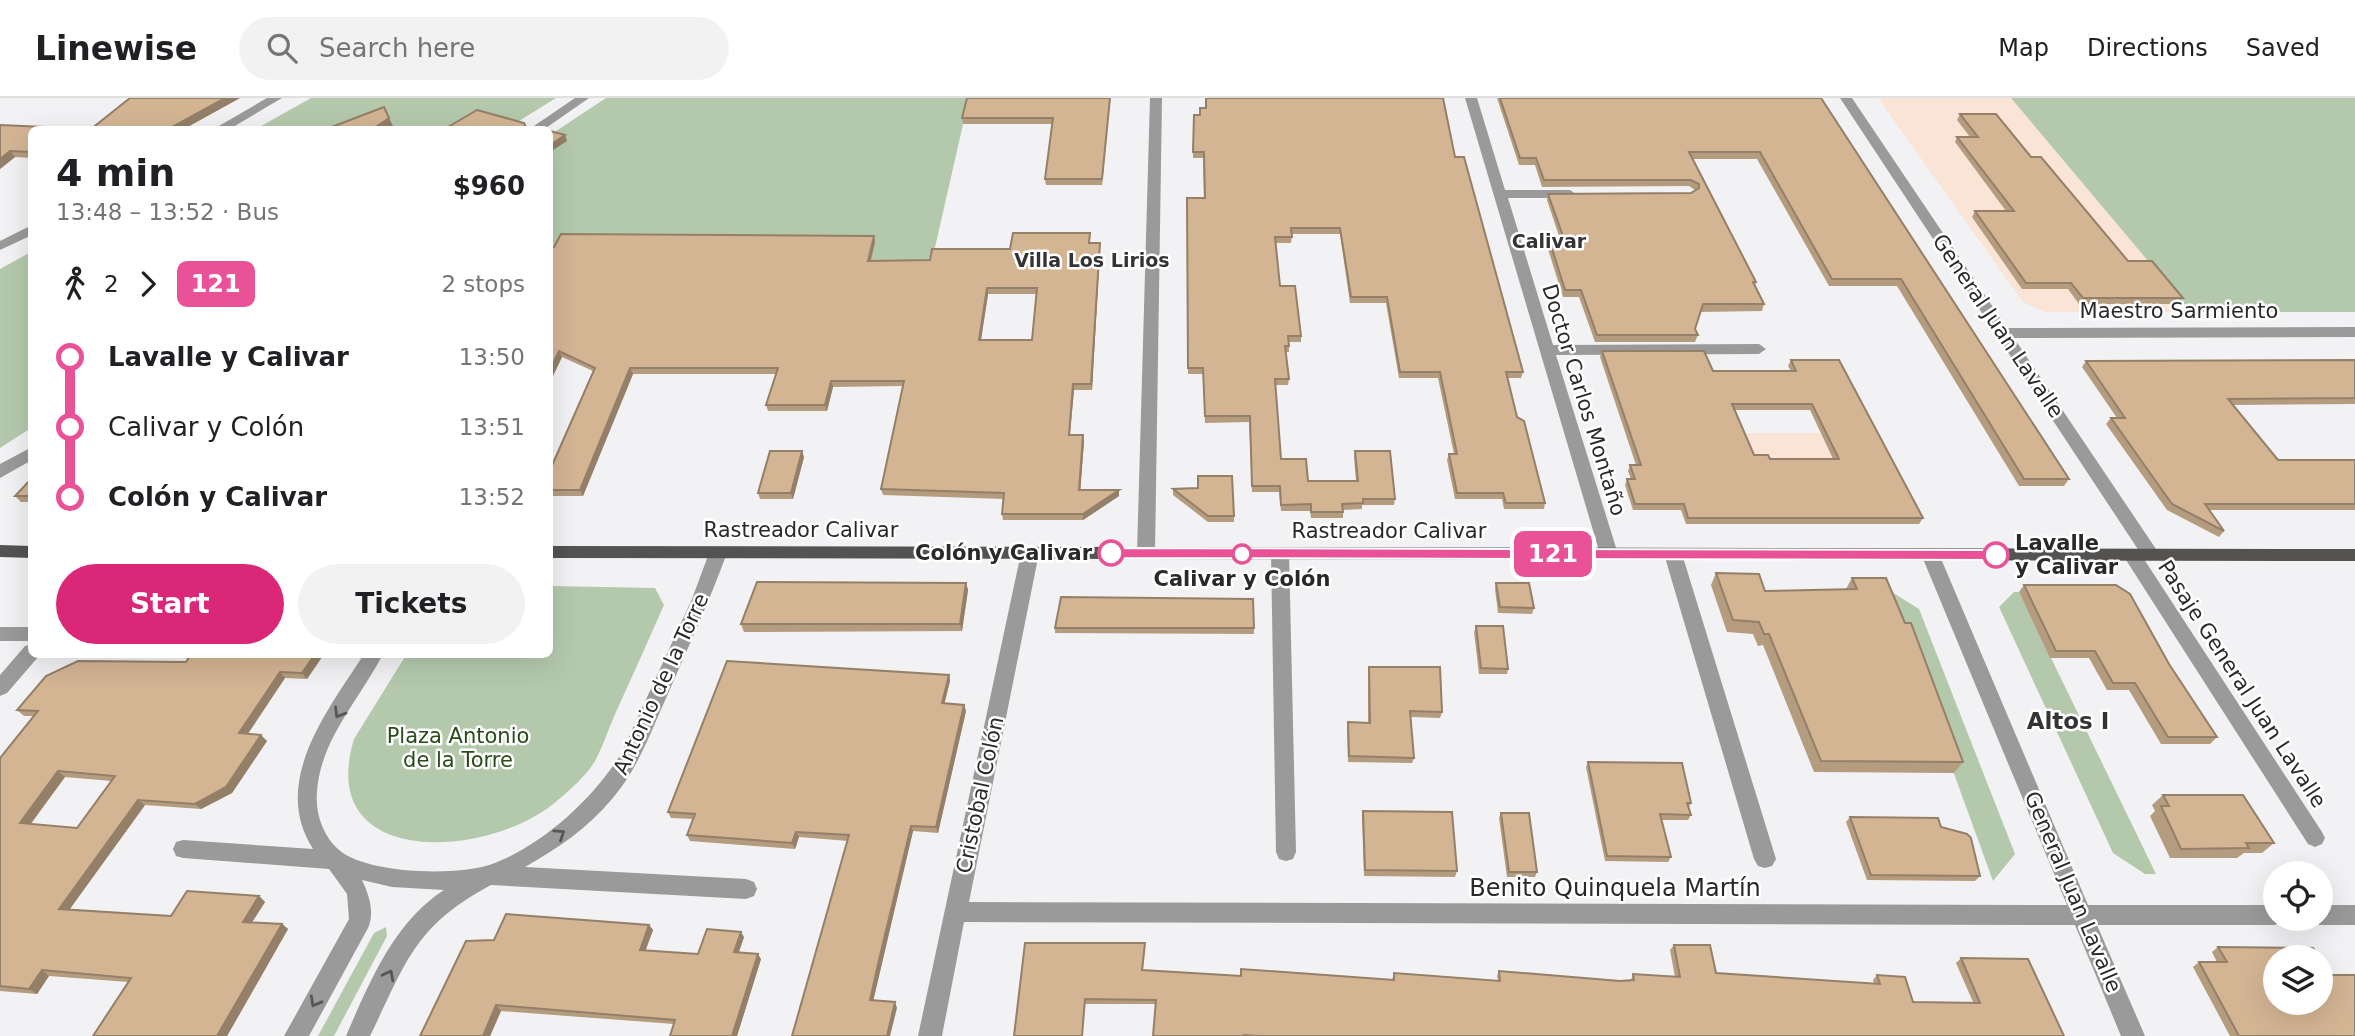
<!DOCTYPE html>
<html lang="en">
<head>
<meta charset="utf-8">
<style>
	body { margin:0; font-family:"DejaVu Sans",sans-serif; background:#f2f2f2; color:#202124; height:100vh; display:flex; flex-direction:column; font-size:26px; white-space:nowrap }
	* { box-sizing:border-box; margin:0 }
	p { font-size:23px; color:#757577 }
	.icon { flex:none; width:38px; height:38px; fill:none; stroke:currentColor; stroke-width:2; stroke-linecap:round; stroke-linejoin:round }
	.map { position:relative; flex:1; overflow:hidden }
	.sheet { position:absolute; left:28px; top:28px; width:525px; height:532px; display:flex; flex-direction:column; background:#fff; border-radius:10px; box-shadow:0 7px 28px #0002 }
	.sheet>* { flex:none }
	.badge { padding:0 14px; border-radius:10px; font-size:24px; line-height:46px }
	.buttons { position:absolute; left:2263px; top:763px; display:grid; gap:14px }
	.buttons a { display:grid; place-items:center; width:70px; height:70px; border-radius:50%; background:#fff; box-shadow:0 7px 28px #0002; font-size:35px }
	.map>.badge { position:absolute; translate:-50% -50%; box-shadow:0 0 0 4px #fff }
	.legs { display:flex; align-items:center; gap:10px; height:77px; padding:0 28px; font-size:23px }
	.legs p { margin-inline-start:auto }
	.headline { display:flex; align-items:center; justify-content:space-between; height:119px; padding:0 28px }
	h1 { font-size:38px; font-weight:700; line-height:52px }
	.action { display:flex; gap:14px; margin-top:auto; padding:14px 28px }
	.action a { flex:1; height:80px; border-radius:42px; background:#db2777; color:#fff; font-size:28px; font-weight:700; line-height:80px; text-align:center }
	.action a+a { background:#f2f2f2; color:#202124 }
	ul { padding:0 28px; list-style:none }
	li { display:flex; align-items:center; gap:24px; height:70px; font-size:26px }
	li i { display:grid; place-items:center; width:10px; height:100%; margin:0 9px; background:currentColor }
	li i::after { content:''; width:18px; height:18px; margin:-9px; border:5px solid; border-radius:50%; background:#fff }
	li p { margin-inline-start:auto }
	li:first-child i { background:linear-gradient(#0000 50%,currentColor 0) }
	li:last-child i { background:linear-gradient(currentColor 50%,#0000 0) }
	header { display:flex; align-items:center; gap:42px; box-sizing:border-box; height:98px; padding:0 35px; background:#fff; border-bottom:2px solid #e0e0e0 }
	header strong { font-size:33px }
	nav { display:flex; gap:38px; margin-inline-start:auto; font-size:24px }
	.search { width:490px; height:63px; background:#f2f2f2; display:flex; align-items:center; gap:18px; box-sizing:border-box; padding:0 24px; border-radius:38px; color:#757577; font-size:26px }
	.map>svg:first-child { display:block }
</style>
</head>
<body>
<header>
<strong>Linewise</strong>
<div class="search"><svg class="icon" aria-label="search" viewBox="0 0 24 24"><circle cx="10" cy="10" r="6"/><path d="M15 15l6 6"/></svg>Search here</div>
<nav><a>Map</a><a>Directions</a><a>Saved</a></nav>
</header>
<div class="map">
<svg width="2355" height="938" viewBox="0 0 2355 938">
	<rect width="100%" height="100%" fill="#f2f2f4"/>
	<!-- education -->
	<g fill="#f9e4d5">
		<path d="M1878,0h133l180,214h-146l-22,-10z"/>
		<path d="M1739,335h81l45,91h-87z"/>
	</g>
	<!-- green -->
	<g fill="#b4c9ac">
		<path d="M311,0h245l-50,31 -252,1z"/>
		<path d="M606,0h363l-38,167h-381v-130z"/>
		<path d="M2011,0h344v214h-164z"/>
		<path d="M31,154v176l-31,20v-179z"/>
		<path d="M550,488l105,2 9,17c-16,36 -32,72 -48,107 -7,16 -13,34 -21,49 -9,15 -24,28 -37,39 -66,59 -244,71 -204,-61l52,-84 144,-1z"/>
		<path d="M1887,491l32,20 96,245 -22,27z"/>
		<path d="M2014,494h5l137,282h-11l-32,-21 -114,-246z"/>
		<path d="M386,829l1,9 -53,100h-16l56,-103z"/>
	</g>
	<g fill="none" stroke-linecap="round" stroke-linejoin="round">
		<!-- minor -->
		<g fill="#9b9a9a" fill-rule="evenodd">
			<path d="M267,0h15l-54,32h-16z"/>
			<path d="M575,0h14l-46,32h-15z"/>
			<path d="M1150,0h12l-7,455 -3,5h-12l-3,-5z"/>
			<path d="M1465,0h12l28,92h65l6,4 -6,4h-62l45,147 206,-1 7,5 -7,5 -203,1 62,199 -3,5h-12l-3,-5z"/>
			<path d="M1840,0h12l155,230 348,-1v10l-341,1 146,217 -3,5h-12z"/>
			<path d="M32,127v10l-32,15v-9z"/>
			<path d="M32,349v13l-32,18v-14z"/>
			<path d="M718,449l6,1 3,5c-18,49 -39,95 -60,143 -16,35 -29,73 -55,103 -24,29 -55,50 -87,68l221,12 8,3 3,7 -3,7 -8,3 -255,-14c-77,41 -85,78 -121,151h-24c23,-53 48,-114 98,-146l-52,-3 -30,-7c7,15 13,32 6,48l-59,108h-25l65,-117 -2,-25 -18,-25 -146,-11 -7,-2 -3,-7 3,-7 7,-2 130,9c-43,-67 15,-139 51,-195h19c-23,45 -63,86 -66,138 -2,21 6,44 22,58 28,24 116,26 150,15 52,-18 103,-65 132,-111l71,-155 17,-46 3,-5z"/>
			<path d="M1030,449l6,1 3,5 -70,349 1098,3 -146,-351 3,-5h12l3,5 149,351h187v14h9l-9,6h-178l48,111h-24l-46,-111 -1111,-3 -22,114h-24l103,-483 3,-5z"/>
			<path d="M1280,449l6,1 3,5 7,299 -3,7 -7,2 -7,-2 -3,-7 -5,-299 3,-5z"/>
			<path d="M1673,450l6,1 3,5 94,305 -4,7 -7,2 -7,-2 -4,-7 -90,-305 3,-5z"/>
			<path d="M2132,451l6,1 184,282 3,6 -3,6 -7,3 -7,-3 -182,-284 -3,-5 3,-5z"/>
			<rect x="0" y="529" width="32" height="14"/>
			<path d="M32,546v10l7,2 -32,37 -7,3v-21l25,-29z"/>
			<path d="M2320,807h35v20h-35l-8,-3 -1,-3h9z"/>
		</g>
		<!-- major -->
		<g fill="#555352" fill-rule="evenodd">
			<path d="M0,447l32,1v12l-32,-1z"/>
			<path d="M550,448l1805,3v12l-1805,-3z"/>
		</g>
	</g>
	<!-- wall -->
	<g fill="#b59c7f" fill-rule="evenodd">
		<path d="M130,0h110l-58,32h-150v28l-17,-1 -15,12v-44l91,4z"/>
		<path d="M1110,0l-8,87h-56l-1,-6 7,-55h-89l-1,-6z"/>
		<path d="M1497,0h324l248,381 -5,7h-45l-122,-200h-68l-72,-127h-64l63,123 -1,3 9,19 -2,7 -62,1 -5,17 3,6 -3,7h-100l-16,-45h-16l-16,-51 2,-7h11l-13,-39 1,-6 143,-1 4,-3 -6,-4 -147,1 -7,-22h-16z"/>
		<path d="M1960,16l71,43 97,104 55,37 -4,6h-100l-11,-15h-46l-50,-72 3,-6h31l-51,-69 2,-5h13l-13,-17z"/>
		<path d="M1194,17l261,42 68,215 -2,6h-14l10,39 28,86 -1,6h-40l-2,-10h-47l-8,-39 2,-6h5l-16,-76h-39l-13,-75h-36l-10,-69h-48l-1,9h-15l4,43 21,50v6h-12v10h-3l3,27 -1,6h-13l6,74 27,22h48l-2,-24 1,-6 40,48 -1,6h-32v4l-19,1v8h-32l-1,-7h-29l-2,-19h-27l-3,-70 -44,1 -2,-49h-15l-1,-176h17l-1,-40h-10z"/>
		<path d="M875,144l-4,19 59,-1 80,-11 80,-6 10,6 -8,141h-18l-4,45 14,6 -4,49 39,6 -36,24h-80l-1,-6 2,-15 -121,-4 -2,-6 22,-103 -70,1 -6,24h-59l-2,-6 10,-31h-143l-50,122h-33v-26l43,-99 -31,-14 -12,25v-135zM988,196h49l-5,46h-51z"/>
		<path d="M1602,253l111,20h78l-3,-5 3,-6 132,158 -4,6h-233l-5,-14h-48l-8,-25 2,-6h4l-3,-8 2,-6h6l-36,-108zM1735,312h75l23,49h-63l-16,-4z"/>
		<path d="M2355,262v44l-122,1 45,55h77v50h-146l15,21 -5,6 -52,-27 -61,-86 5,-6h6l-35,-51 4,-6z"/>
		<path d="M804,359l-11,42h-33l-2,-6z"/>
		<path d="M32,380v24h-11l-6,-6z"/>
		<path d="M1198,390l36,28v6h-26l-35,-27v-6z"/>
		<path d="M1716,475l49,18 81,-2 6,-11 111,184 -9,11 -140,-1 -51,-127 -5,1 -5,-12 -26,-2 -16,-47z"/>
		<path d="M966,485l2,7 -6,41 -218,1 -3,-8z"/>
		<path d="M1496,485l38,25 -2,6 -34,-1 -3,-24z"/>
		<path d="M2024,487l145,79 48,73 -7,7h-49l-32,-54h-22l-18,-32h-39l-31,-66z"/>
		<path d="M1476,528l32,43 -1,5h-28l-5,-42z"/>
		<path d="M1055,530h199v6l-199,-1z"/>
		<path d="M191,556h133l-17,25 -22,-1 -37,56 19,7 -35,52 -31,16 -56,-4 -75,104 101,7 88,-20 6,6 -13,20 30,2 6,5 -61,107h-134l35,-54 -79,-6 -12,18 -37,-3v-233l33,-42h-9l-7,-6 169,-48zM65,679l46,4 -34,47 -46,-4z"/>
		<path d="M1369,569l73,45 -2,6 -29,-1 3,41 -2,5 -64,-1 -1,-34 1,-6 20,1v-51z"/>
		<path d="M949,577l1,6 -6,23 20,1 2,6 -28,122 -25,-2 -40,170 24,7 -105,28 56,-195 -49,-4 -4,12 -105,-8 -3,-6 6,-16 -22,-1 -3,-6z"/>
		<path d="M1588,664l103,41 -2,4 2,8 -3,5h-27l10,37 -3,5 -63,-1 -19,-94z"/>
		<path d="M2163,697l111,48 -12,10h-18l-7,5h-67l-20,-42 5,-5 -3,-6z"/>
		<path d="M1363,713l94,60 -2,6 -91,-1 -2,-59z"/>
		<path d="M1501,715l36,59 -2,5h-28l-8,-59z"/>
		<path d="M1850,719l91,10 39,49 -5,5 -108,-1 -21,-58z"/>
		<path d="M649,827l4,5 -8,20 53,4 46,-17 -5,15 22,7 -24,77h-67l4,-12 -173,-13 -11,25 4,-96z"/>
		<path d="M1674,847l42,28 158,11 -1,-4 4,-5 36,27h60l-17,-39 5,-5 103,78h-911l3,-32h-71l-71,32 131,-88 -2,22 98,6 151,4 2,-7 104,8 -1,-5 2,-5 121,10 11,-1 2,-6 42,3 -5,-27z"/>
		<path d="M2218,849l112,28 25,61h-125l-37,-69 6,-5h18l-5,-10z"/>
	</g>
	<!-- shaded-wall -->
	<g fill="#947f68">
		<path d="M225,0h15l-58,32h-15z"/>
		<path d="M1110,0l-8,87v-6z"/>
		<path d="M389,20l6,12h-24z"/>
		<path d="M565,37l2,6 -17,11v-7z"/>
		<path d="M10,53l5,6 -15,12v-10z"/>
		<path d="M874,138l1,6 -6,24 -1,-5z"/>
		<path d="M1100,145v6l-8,141 -1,-6z"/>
		<path d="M987,190l1,6 -8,52 -1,-6z"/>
		<path d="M559,253l3,6 -12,25v-12z"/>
		<path d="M630,270l3,6 -50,122 -3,-6z"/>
		<path d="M831,283l2,6 -6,24 -2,-6z"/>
		<path d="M1073,286l1,6 -5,51v-6z"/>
		<path d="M1083,337l1,6 -4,55 -1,-6z"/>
		<path d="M802,353l2,6 -11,42 -2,-6z"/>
		<path d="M1119,392v6l-36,24v-6z"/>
		<path d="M966,485l2,7 -6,41 -2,-7z"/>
		<path d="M315,556h9l-17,25 -5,-6z"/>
		<path d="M280,574l5,6 -41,61 -5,-6z"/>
		<path d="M949,577l1,6 -7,28 -1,-6z"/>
		<path d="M964,607l2,6 -28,122 -2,-6z"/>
		<path d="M261,637l6,6 -35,52 -31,16 -6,-5z"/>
		<path d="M58,673l7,6 -38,51 -7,-5z"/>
		<path d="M138,702l7,5 -79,109 -7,-5z"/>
		<path d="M911,728l2,5 -41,175 -2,-6z"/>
		<path d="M796,734l3,5 -4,12 -3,-6z"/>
		<path d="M259,798l6,6 -16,25 -6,-5z"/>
		<path d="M282,826l6,5 -61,107h-10z"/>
		<path d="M649,827l4,5 -9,25 -4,-5z"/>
		<path d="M741,834l3,5 -7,20 -3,-5z"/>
		<path d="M758,856l3,5 -24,77h-5z"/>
		<path d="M42,872l7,6 -12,18 -8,-5z"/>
		<path d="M895,904l2,6 -7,28h-3z"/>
		<path d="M496,907l5,6 -11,25h-7z"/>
	</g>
	<!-- building -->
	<g fill="#d3b594" stroke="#947f68" stroke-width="2" fill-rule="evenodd">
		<path d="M130,0h95l-58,32h-135v22l-22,-1 -10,8v-34l91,4z"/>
		<path d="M967,0h143l-8,81h-57l8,-61h-91z"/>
		<path d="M1206,0h237l12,59h9l59,215h-17l11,45 7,4 21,82h-39l-3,-10h-46l-8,-39h8l-17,-82h-40l-13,-75h-36l-11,-69h-49l1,9h-17l5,49h15l6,50h-13l1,10h-4l4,33h-14l6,80h25l2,22h50l-3,-30h35l5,48h-32v4l-21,1 1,8h-32v-8l-30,1 -1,-19h-28l-2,-70h-45l-2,-48h-15l-1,-170h18l-1,-46h-11l1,-37h6v-7h6z"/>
		<path d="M1500,0h321l248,381h-45l-123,-200h-69l-72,-127h-71l67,130h-3l11,22h-61l-8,25 3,6h-101l-16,-45h-16l-16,-51h15l-16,-45 143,-1 8,-5v-4l-8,-4h-147l-8,-22h-16z"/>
		<path d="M384,9l5,11 -18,12h-47z"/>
		<path d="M477,12l47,13 2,4h11l9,3h-91l-7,-3z"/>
		<path d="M1960,16h36l35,43h10l87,104h24l31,37h-100l-12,-15h-45l-51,-72h39l-57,-74h21z"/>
		<path d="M550,33l15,4 -15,10z"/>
		<path d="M1013,135h77l-1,10h11l-9,141h-18l-4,51h14l-4,55h40l-36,24h-81l2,-21 -123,-4 23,-108h-73l-6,24h-59l12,-37h-148l-50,122h-30v-20l45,-102 -36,-17 -9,19v-123h4l7,-13 313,2 -6,25 62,-1 2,-11h78zM987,190h50l-5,52h-53z"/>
		<path d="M1602,253h102l9,20h83l-5,-11h48l84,158h-235l-4,-14h-49l-8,-25h8l-5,-14h11zM1732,306h80l27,55h-69l-2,-4h-14z"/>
		<path d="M2355,262v38l-127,1 50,61h77v44h-150l19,27 -52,-27 -61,-86h14l-39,-57z"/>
		<path d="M770,353h32l-11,42h-33z"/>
		<path d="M1198,378h34l2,40h-26l-35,-27 25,-1z"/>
		<path d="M32,380v18h-17z"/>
		<path d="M1716,475l43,1 6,17 92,-2 -5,-11h34l19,45h6l52,139 -142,-1 -52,-127h-5l-5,-12 -26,-2z"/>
		<path d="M757,484l209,1 -6,41h-219z"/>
		<path d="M1496,485h33l5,25 -34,-1z"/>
		<path d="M2024,487h92l14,9 39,70 48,73h-49l-33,-54h-22l-18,-32h-39z"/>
		<path d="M1061,499l192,2 1,29h-199z"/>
		<path d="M1476,528h27l5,43 -27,-1z"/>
		<path d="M191,556h124l-13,19 -22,-1 -41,61 22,2 -35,52 -31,17 -57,-4 -79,109 112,7 16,-25 72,5 -16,26 39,2 -65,112h-124l38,-58 -89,-8 -13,19 -29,-3v-228l38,-47 -21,-1 29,-34 32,-15 108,1zM58,673l57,5 -38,52 -57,-5z"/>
		<path d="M727,563l222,14 -7,28 22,2 -28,122 -25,-1 -32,134 -9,40 25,2 -8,34h-95l57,-201 -53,-3 -4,11 -105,-8 8,-21 -27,-2z"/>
		<path d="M1369,569h71l2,45 -32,-1 4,47 -65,-2 -1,-34 22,1z"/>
		<path d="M1588,664l94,1 9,40h-4l4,12 -31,-1 11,43 -64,-1z"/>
		<path d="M2163,697h80l31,48h-28l3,5 -68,1 -20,-43h8z"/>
		<path d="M1363,713l89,1 5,59 -92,-1z"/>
		<path d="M1501,715h28l8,59h-28z"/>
		<path d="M1850,719l88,1 3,9 26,7 4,4 9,38 -109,-1z"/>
		<path d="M506,816l143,11 -9,25 58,4 9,-25 34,3 -7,20 24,2 -26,82h-62l5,-16 -179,-15 -13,31h-63l46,-95 28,-1z"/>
		<path d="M1025,845h120l-3,27 99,6v-7l153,11v-7l106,8 -1,-10 121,10 14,-1 -1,-6 47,3 -6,-32h36l6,28 164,11 -3,-9 28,2 8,25 67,1 -19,-45 67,1 36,77h-806l-14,-1v1h-91l3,-36 -71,-1 -3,37h-68z"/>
		<path d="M2218,849l95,1 5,9h-43v46h45v-42l10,14h25v61h-116l-40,-74h28z"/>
	</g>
	<!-- one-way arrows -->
	<defs><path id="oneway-chevron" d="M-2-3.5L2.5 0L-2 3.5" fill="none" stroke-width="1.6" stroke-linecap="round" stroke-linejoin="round" transform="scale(1.75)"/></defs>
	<g stroke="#575657">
		<use href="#oneway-chevron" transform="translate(339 615) rotate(121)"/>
		<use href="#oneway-chevron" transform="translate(560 736) rotate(-34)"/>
		<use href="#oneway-chevron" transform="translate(389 877) rotate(-63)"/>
		<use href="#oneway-chevron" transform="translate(315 904) rotate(119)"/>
	</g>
	<!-- line-1 -->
	<path fill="#e95297" stroke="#fff" stroke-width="2" d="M1111,450l885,2 7,5 -7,5 -885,-2 -7,-5z"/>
	<!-- markers -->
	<g fill="#fff" stroke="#e95297" stroke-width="3.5">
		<circle cx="1111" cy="455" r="12"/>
		<circle cx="1242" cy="456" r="9"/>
		<circle cx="1996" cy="457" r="12"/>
	</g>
	<g text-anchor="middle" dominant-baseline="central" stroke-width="5" stroke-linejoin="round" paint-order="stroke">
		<!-- far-neighbourhood labels -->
		<g font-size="19" font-weight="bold" fill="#343436" stroke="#fff">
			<text x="1549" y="143">Calivar</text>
			<text x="1092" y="162">Villa Los Lirios</text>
		</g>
		<!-- street labels -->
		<g font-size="21" fill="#29292a" stroke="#fff">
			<text x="2179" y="213">Maestro Sarmiento</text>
			<text transform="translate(1998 228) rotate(56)">General Juan Lavalle</text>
			<text transform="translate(1584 302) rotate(73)">Doctor Carlos Montaño</text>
			<text x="801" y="432">Rastreador Calivar</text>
			<text x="1389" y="433">Rastreador Calivar</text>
			<text transform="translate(661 586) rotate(-65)">Antonio de la Torre</text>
			<text transform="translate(2242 586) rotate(57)">Pasaje General Juan Lavalle</text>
			<text transform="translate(980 697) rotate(-78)">Cristobal Colón</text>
			<text transform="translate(2073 794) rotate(67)">General Juan Lavalle</text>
		</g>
		<!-- stop labels -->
		<g font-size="21" font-weight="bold" fill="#29292a" stroke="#fff" text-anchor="start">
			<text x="2015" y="445">Lavalle<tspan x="2015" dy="24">y Calivar</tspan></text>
			<text x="1092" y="455" text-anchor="end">Colón y Calivar</text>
			<text x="1242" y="481" text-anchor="middle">Calivar y Colón</text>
		</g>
		<!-- park labels -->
		<g font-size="21" fill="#294b1a" stroke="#fff">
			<text x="458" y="638">Plaza Antonio<tspan x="458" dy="24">de la Torre</tspan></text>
		</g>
		<!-- neighbourhood labels -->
		<g font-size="23" font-weight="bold" fill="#343436" stroke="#fff">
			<text x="2068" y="623">Altos I</text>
		</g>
		<!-- near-street labels -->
		<g font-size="24" fill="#29292a" stroke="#fff">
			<text x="1615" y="790">Benito Quinquela Martín</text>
		</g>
	</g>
</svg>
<div class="buttons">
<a><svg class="icon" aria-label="locate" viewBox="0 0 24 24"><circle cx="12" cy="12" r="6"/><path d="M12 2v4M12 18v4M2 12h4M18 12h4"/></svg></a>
<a><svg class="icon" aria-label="layers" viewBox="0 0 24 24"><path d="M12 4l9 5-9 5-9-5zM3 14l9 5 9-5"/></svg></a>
</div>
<b class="badge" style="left:1553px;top:456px;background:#e95297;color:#fff">121</b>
<section class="sheet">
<div class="headline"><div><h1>4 min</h1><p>13:48 – 13:52 · Bus</p></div><b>$960</b></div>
<div class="legs"><svg class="icon" aria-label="walk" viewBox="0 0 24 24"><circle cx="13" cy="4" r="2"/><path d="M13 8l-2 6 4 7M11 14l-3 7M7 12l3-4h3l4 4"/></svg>2<svg class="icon" aria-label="forward" viewBox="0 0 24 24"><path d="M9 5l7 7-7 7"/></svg><b class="badge" style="background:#e95297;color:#fff">121</b><p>2 stops</p></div>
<ul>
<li><i style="color:#e95297"></i><b>Lavalle y Calivar</b><p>13:50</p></li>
<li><i style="color:#e95297"></i><span>Calivar y Colón</span><p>13:51</p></li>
<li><i style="color:#e95297"></i><b>Colón y Calivar</b><p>13:52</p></li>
</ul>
<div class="action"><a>Start</a><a>Tickets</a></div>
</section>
</div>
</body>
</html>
